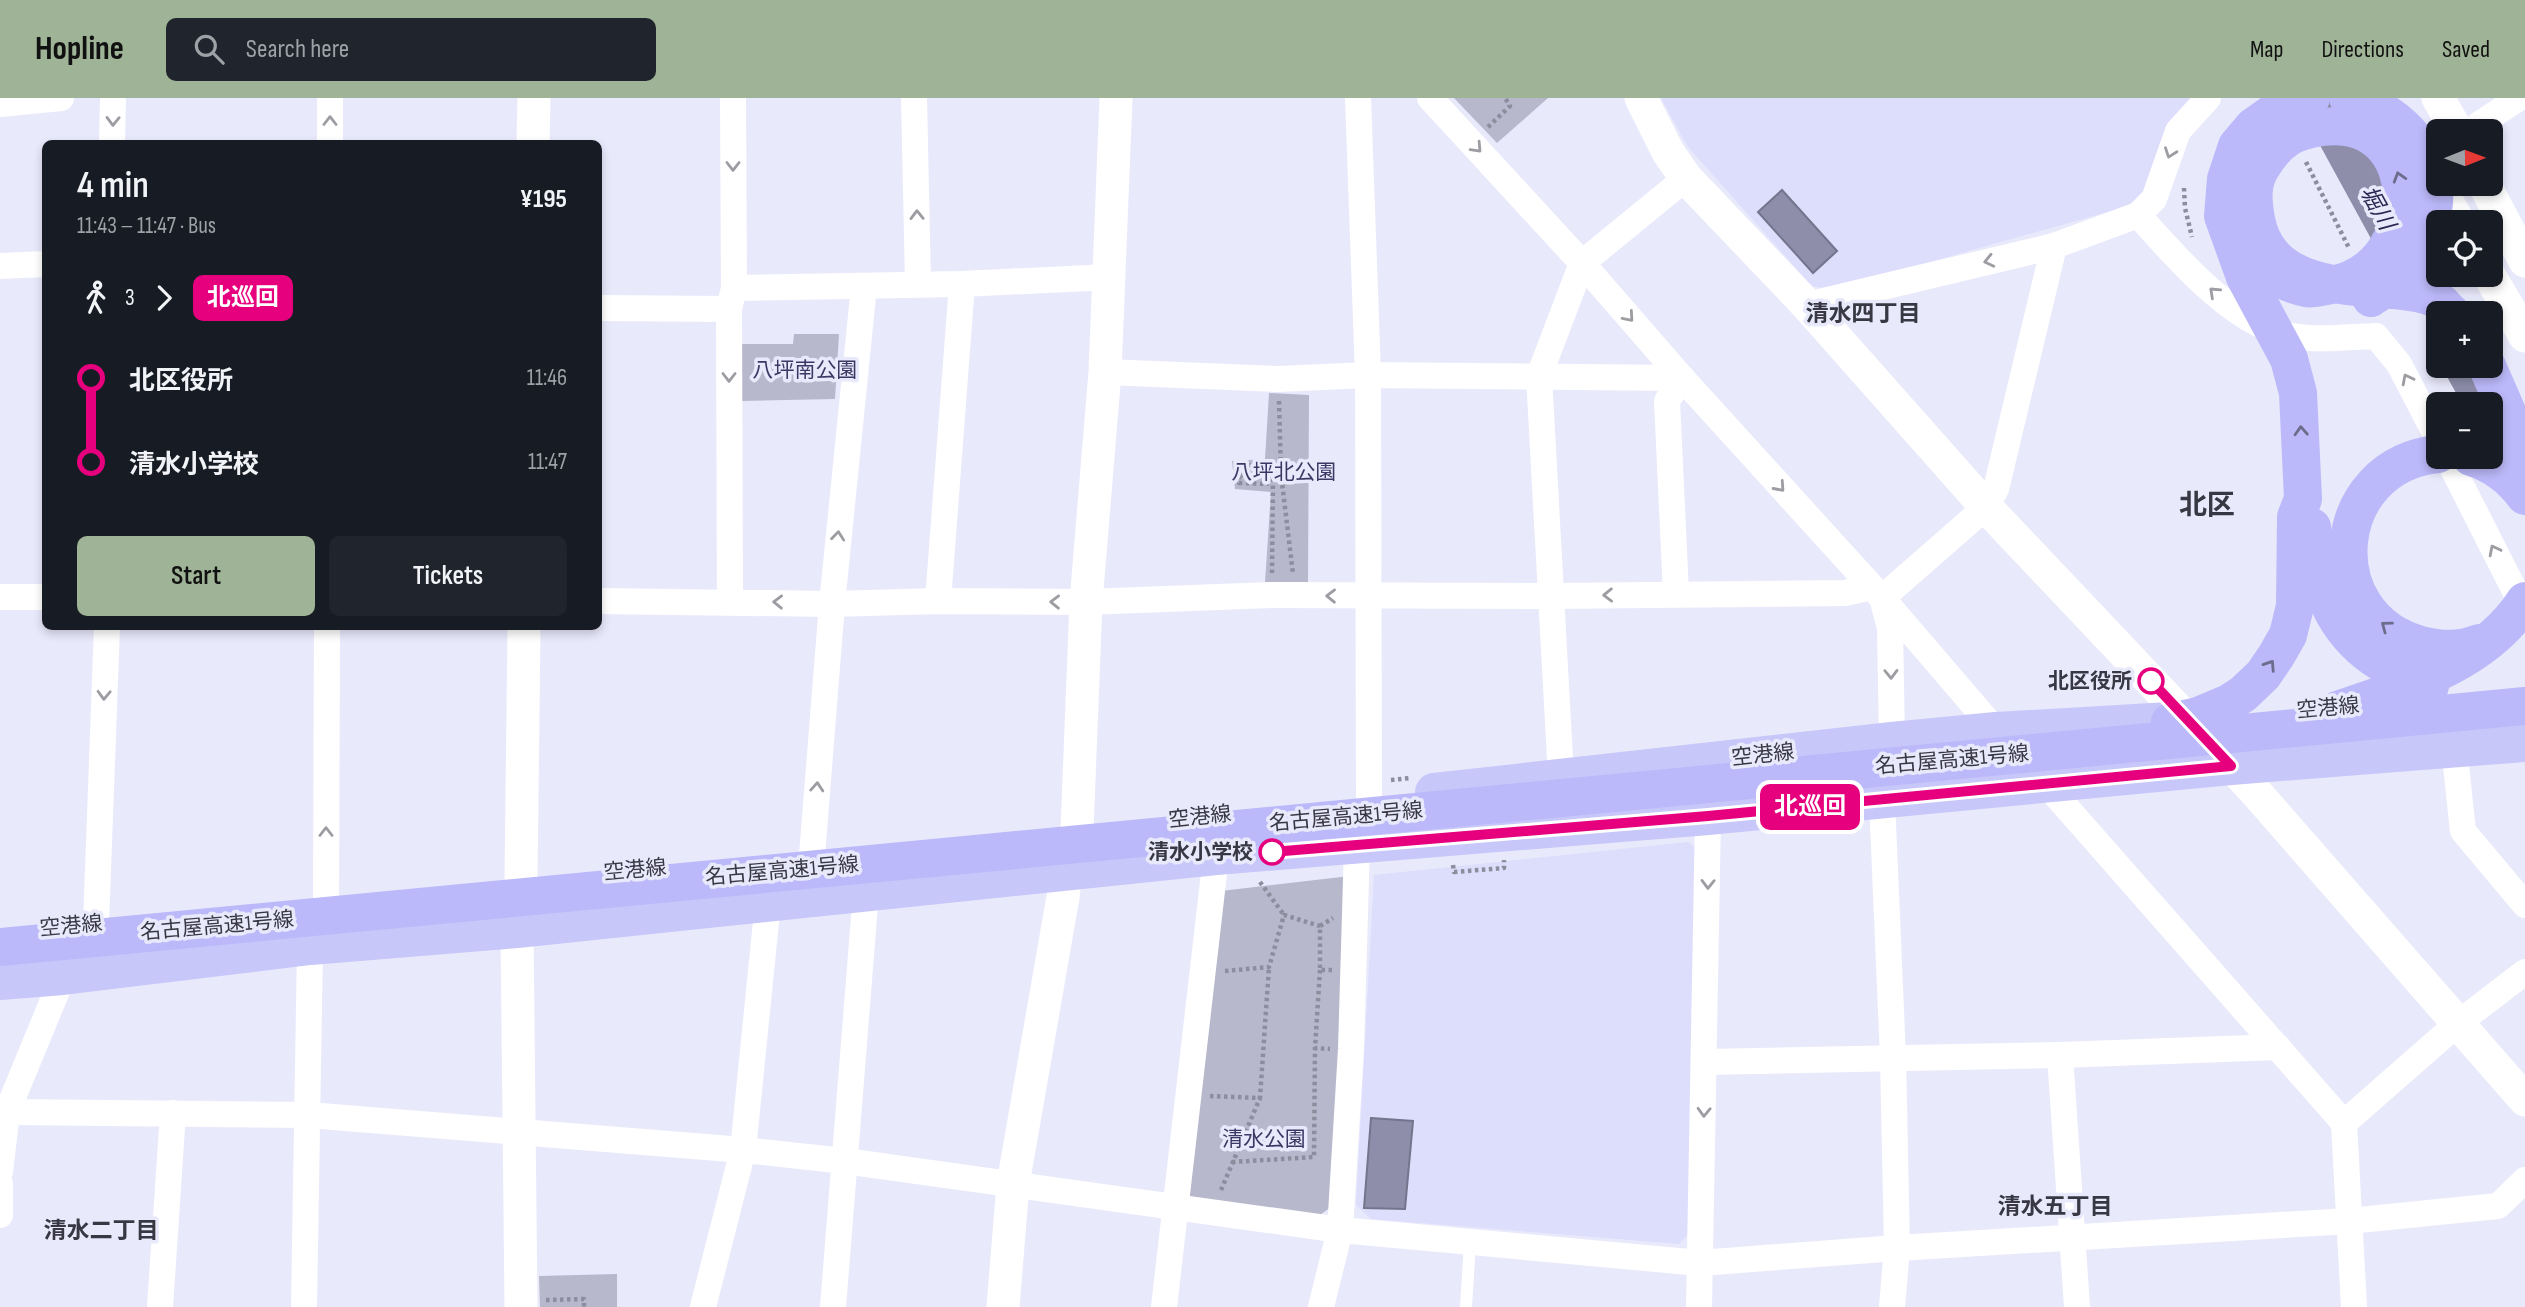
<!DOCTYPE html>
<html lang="en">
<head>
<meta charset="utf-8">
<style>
	body { margin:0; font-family:"Sofia Sans Condensed","Noto Sans JP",sans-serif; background:#20242c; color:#f1f3f6; height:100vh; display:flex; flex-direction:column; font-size:26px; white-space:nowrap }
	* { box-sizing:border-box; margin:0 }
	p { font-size:23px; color:#9ea1a6 }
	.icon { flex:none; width:38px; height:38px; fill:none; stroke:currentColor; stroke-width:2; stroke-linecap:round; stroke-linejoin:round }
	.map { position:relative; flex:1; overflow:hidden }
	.details { position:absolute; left:42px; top:42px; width:560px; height:490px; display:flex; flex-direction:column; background:#171b24; border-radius:10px; box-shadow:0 4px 10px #0003 }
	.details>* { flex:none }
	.badge { padding:0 14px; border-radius:10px; font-size:24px; line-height:46px }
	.needle { width:46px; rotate:89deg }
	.tools { position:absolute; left:2426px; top:21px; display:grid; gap:14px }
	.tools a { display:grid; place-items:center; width:77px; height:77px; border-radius:10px; background:#171b24; box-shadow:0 4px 10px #0003; font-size:35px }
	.map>.badge { position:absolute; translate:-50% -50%; box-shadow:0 0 0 4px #fff }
	.legs { display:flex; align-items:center; gap:10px; height:77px; padding:0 35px; font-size:23px }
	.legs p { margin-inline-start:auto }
	.overview { display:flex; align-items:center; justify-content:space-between; height:119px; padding:0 35px }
	h1 { font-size:38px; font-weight:600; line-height:52px }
	.cta { display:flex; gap:14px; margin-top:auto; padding:14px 35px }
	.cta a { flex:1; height:80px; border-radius:10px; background:#9fb396; color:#111; font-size:28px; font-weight:600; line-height:80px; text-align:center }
	.cta a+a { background:#20242c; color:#f1f3f6 }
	ul { padding:0 35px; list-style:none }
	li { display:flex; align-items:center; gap:24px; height:84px; font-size:26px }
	li i { display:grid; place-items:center; width:10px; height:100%; margin:0 9px; background:currentColor }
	li i::after { content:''; width:18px; height:18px; margin:-9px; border:5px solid; border-radius:50%; background:#171b24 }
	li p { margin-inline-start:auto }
	li:first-child i { background:linear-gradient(#0000 50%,currentColor 0) }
	li:last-child i { background:linear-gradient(currentColor 50%,#0000 0) }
	header { display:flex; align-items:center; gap:42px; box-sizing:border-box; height:98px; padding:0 35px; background:#9fb396; color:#111 }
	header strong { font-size:33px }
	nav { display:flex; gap:38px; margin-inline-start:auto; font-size:24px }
	.search { width:490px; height:63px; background:#20242c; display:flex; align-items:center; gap:18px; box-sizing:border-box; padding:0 24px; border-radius:10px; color:#9ea1a6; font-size:26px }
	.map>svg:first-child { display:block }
</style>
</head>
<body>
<header>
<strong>Hopline</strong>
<div class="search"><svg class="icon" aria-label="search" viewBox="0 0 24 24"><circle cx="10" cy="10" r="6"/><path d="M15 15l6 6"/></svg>Search here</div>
<nav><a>Map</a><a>Directions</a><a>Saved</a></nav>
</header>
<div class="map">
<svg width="2525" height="1209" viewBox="0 0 2525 1209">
	<rect width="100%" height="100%" fill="#e9e9fc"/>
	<!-- built -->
	<g fill="#ddddfc">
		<path d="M1661,0h547l-69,105 -206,58 -110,27 -11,-2 -124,-139z"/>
		<path d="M1688,744l10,7 -3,378 -16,17 -308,-25 -15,-14 18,-330z"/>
	</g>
	<!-- green -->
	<g fill="#b8b8cd">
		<path d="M1454,0h94l-51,45z"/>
		<path d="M794,236h45l-4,65 -93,2 -1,-57h52z"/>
		<path d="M1269,295l40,2 -1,187h-43l6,-90 -36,-3 -3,-28 33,-2z"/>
		<path d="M1350,778l-19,331 -14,10 -124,-15 -6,-12 34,-299z"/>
		<path d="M617,1176v33h-77l-1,-31z"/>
	</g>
	<!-- water -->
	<g fill="#8e8eab" stroke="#74748c" stroke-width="2">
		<path d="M1782,92l55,61 -24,22 -55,-61z"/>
		<path d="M1371,1020l42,3 -8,88 -41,-1z"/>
	</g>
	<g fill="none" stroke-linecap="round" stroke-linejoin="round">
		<!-- river -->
		<g stroke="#8e8eab" stroke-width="40">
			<path d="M2318,2l88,161"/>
			<path d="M2464,268l21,38"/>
		</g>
		<!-- path -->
		<g stroke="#8d8d9d" stroke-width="4.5" stroke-dasharray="3.5 3.5" stroke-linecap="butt">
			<path d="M1488,29l22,-21 -5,-8"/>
			<path d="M2306,64l43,86"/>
			<path d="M2184,90l1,20 7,29"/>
			<path d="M1279,303l2,73 12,100"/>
			<path d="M1240,377h28v-11l-28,2 -1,17 28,1 1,-9h5"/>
			<path d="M1272,475l1,-98 8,-1"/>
			<path d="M1391,682l19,-2"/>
			<path d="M1453,767l1,7 50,-4v-8"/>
			<path d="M1260,784l24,33"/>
			<path d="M1320,872l-5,78 15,1"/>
			<path d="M1332,872h-12v-44l13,-8"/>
			<path d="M1225,873l44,-4 15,-52 36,11"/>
			<path d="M1210,998l50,2 9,-131"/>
			<path d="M1232,1064l82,-5 1,-109"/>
			<path d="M1221,1092l39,-92"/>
			<path d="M546,1202l38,-1v8"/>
		</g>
		<!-- service -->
		<path stroke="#fff" stroke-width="12" d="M1466,1209l4,-65"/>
		<!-- minor -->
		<g stroke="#fff" stroke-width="26">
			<path d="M914,0l4,185"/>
			<path d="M1358,0l10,277 1,424"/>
			<path d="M1430,0l152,165 100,115 200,220 8,30 2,113"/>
			<path d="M0,6l61,-6"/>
			<path d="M2469,33l50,-33"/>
			<path d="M112,46l1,-46"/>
			<path d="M330,46v-46"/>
			<path d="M2138,117c36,40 85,97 136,116 32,12 69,6 102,5l23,28 39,75"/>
			<path d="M0,168l46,-2"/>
			<path d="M734,190l228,-4 148,-7"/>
			<path d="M1807,207l247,-59 84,-31 16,-16 24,-68 30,-33"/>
			<path d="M598,210l131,1"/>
			<path d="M1105,274l173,7 90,-4 314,3"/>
			<path d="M2447,359l78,154"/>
			<path d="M1676,495l-9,-192 15,-23"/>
			<path d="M0,499h46"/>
			<path d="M598,503l234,3 106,-3 148,1 185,-7 280,1 294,-3 26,-6"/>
			<path d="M730,503l-1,-292 5,-21 -1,-190"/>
			<path d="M938,503l24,-317"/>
			<path d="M1996,633l-114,-133 104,-91 10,-18 58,-243"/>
			<path d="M2454,649l9,84 62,74"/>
			<path d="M1561,679l-22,-401 43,-113 104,-85"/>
			<path d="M2045,685l299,340 10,184"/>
			<path d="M1882,702l11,257 4,191 -5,59"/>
			<path d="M812,757l20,-251 32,-318"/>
			<path d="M326,802l1,-274"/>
			<path d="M2060,957l17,252"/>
			<path d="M1705,964l355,-7 218,-8"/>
			<path d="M7,1014l301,3 435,35 102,11 495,69 360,33 197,-15 452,-27 149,-15 27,-26"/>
			<path d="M2344,1025l113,-99 68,-52"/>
			<path d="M0,1074l7,-60 56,-136 33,-52 11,-298"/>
			<path d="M0,1086v31"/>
			<path d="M160,1209l13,-194"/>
			<path d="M304,1209l6,-361"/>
			<path d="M703,1209l40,-157 25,-248"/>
			<path d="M833,1209l33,-415"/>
			<path d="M1164,1209l52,-451"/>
			<path d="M1321,1209l19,-77 11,-181 6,-203"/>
			<path d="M1699,1209l9,-491"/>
		</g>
		<!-- tertiary -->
		<g stroke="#fff" stroke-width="33">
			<path d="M1641,0l27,54 18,26 121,127 179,202 267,282 272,311"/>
			<path d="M2438,0l19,33"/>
			<path d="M533,46l1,-46"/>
			<path d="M2430,75l29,49"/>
			<path d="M2484,86l41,77"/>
			<path d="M2489,177l36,61"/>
			<path d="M521,1209l-4,-378 4,-49 3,-254"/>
			<path d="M1003,1209l10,-123 50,-287 3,-25 11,-42 9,-228 19,-230 11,-274"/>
		</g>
		<!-- trunk -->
		<g stroke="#c8c7fa" stroke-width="38">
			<path d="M1434,694l458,-51 104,-10 207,-12"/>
			<path d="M0,883l63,-5 247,-30 207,-17 699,-73 492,-40 523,-50 294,-23"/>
		</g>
		<!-- motorway -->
		<g stroke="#bbb9f9" stroke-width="38">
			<path d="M2348,0c40,8 78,41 85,82 6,29 -9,69 -27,92 -8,10 -24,18 -35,26"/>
			<path d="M2245,138c6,29 34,46 61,52 8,2 18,-2 26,-3 94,-18 94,-170 -9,-158 -31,4 -46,14 -62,41 -10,16 -8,34 -5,51 12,67 86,67 138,71 14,2 35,3 46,12 4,3 7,8 11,11"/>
			<path d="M2487,268l24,55 2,23 12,24"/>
			<path d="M2438,356c-110,11 -122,163 -17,191 20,5 39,6 58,-2"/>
			<path d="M2471,359c23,7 40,20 54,39"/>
			<path d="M2312,429c4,22 5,49 14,70 20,49 56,71 104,89"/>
			<path d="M2337,612c68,-23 148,-46 188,-109"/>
			<path d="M2170,624l28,-6 31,-13 14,-9 20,-19 13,-19 12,-21 7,-29 1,-89 7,-18 -5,-106 -9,-34 -44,-82 -22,-61 3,-37 11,-33 16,-19 28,-20 30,-9"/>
			<path d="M0,849l2525,-241"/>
		</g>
	</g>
	<!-- one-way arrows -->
	<defs><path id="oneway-chevron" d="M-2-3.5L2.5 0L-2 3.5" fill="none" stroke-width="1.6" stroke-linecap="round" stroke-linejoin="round" transform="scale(1.75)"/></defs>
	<g stroke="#9c9ca2">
		<use href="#oneway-chevron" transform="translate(113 23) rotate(91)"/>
		<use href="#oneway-chevron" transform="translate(330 23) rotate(-90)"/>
		<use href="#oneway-chevron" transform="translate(1477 50) rotate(47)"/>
		<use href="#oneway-chevron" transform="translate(2170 55) rotate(110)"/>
		<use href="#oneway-chevron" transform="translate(733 68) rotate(90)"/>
		<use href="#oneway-chevron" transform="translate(917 117) rotate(-91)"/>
		<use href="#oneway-chevron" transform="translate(1989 163) rotate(167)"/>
		<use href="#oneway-chevron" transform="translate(2214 194) rotate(-137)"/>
		<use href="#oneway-chevron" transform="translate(1629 219) rotate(49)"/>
		<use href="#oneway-chevron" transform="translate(729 279) rotate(90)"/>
		<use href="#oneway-chevron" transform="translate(2407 281) rotate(-117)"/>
		<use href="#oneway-chevron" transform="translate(1780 389) rotate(48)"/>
		<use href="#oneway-chevron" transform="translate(838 438) rotate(-84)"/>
		<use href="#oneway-chevron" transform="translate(2494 452) rotate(-117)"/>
		<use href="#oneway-chevron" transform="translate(1608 497) rotate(179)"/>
		<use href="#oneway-chevron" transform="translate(1331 498) rotate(-179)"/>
		<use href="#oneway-chevron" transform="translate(778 504) rotate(-179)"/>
		<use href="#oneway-chevron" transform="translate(1055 504) rotate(-179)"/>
		<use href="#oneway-chevron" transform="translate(1891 576) rotate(89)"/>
		<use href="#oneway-chevron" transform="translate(104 597) rotate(92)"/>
		<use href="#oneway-chevron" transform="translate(817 689) rotate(-86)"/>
		<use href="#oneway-chevron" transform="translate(326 734) rotate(-90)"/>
		<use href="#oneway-chevron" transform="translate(1708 786) rotate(91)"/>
		<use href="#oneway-chevron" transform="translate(1704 1014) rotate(92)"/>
	</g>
	<g stroke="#6c6c8c">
		<use href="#oneway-chevron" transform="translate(2399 79) rotate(-107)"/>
		<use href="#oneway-chevron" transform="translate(2301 333) rotate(-93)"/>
		<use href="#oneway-chevron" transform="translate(2386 528) rotate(-143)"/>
		<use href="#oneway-chevron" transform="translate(2270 567) rotate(-57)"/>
	</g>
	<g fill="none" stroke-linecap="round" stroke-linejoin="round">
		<!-- line-1 casing -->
		<g stroke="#fff" stroke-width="16">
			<path id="line-1" d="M1272,754l436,-36 523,-50 -80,-85"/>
		</g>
		<!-- line-1 -->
		<use href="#line-1" stroke="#e6007e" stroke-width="10"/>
	</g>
	<!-- markers -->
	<g fill="#fff" stroke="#e6007e" stroke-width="3.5">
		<circle cx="2151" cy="583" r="12"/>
		<circle cx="1272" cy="754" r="12"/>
	</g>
	<g text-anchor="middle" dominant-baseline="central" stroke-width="7" stroke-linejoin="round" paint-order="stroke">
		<!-- park labels -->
		<g font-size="21" fill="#3b3863" stroke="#e9e9fc">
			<text x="805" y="272">八坪南公園</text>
			<text x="1284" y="374">八坪北公園</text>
			<text x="1264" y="1041">清水公園</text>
		</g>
		<!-- stop labels -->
		<g font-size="21" font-weight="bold" fill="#383844" stroke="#e9e9fc" text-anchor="end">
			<text x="2132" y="583">北区役所</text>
			<text x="1253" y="754">清水小学校</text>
		</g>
		<!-- street labels -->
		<g font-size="21" fill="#383844" stroke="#e9e9fc">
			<text transform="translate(2328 610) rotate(-5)">空港線</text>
			<text transform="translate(1763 657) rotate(-6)">空港線</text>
			<text transform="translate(1952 662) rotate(-5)">名古屋高速1号線</text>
			<text transform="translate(1200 719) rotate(-6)">空港線</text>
			<text transform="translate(1346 719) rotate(-5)">名古屋高速1号線</text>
			<text transform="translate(635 772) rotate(-5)">空港線</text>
			<text transform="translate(782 773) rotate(-5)">名古屋高速1号線</text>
			<text transform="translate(71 828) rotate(-5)">空港線</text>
			<text transform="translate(217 828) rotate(-5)">名古屋高速1号線</text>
		</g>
		<!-- water labels -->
		<g font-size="23" font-style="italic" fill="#2b2751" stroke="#e9e9fc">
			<text transform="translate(2377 110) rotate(61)">堀川</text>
		</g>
		<!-- neighbourhood labels -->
		<g font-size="23" font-weight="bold" fill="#383844" stroke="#e9e9fc">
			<text x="1863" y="216">清水四丁目</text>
			<text x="2055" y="1109">清水五丁目</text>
			<text x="101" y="1133">清水二丁目</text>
		</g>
		<!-- district labels -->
		<g font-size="28" font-weight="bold" fill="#383844" stroke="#e9e9fc">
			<text x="2207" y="407">北区</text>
		</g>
	</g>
</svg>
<div class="tools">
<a><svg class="needle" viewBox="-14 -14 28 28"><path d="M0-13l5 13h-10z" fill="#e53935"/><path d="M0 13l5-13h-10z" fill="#9ea1a6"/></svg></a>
<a><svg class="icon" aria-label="locate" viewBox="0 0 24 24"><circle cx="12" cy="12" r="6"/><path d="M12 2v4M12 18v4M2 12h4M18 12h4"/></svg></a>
<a>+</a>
<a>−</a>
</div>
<b class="badge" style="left:1810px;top:709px;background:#e6007e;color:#fff">北巡回</b>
<section class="details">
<div class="overview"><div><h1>4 min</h1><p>11:43 – 11:47 · Bus</p></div><b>¥195</b></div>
<div class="legs"><svg class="icon" aria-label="walk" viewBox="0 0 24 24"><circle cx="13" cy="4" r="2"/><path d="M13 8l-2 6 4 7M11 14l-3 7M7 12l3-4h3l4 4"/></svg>3<svg class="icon" aria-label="forward" viewBox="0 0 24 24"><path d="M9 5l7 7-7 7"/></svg><b class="badge" style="background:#e6007e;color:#fff">北巡回</b></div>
<ul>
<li><i style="color:#e6007e"></i><b>北区役所</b><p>11:46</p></li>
<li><i style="color:#e6007e"></i><b>清水小学校</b><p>11:47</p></li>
</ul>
<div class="cta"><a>Start</a><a>Tickets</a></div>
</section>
</div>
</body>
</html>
